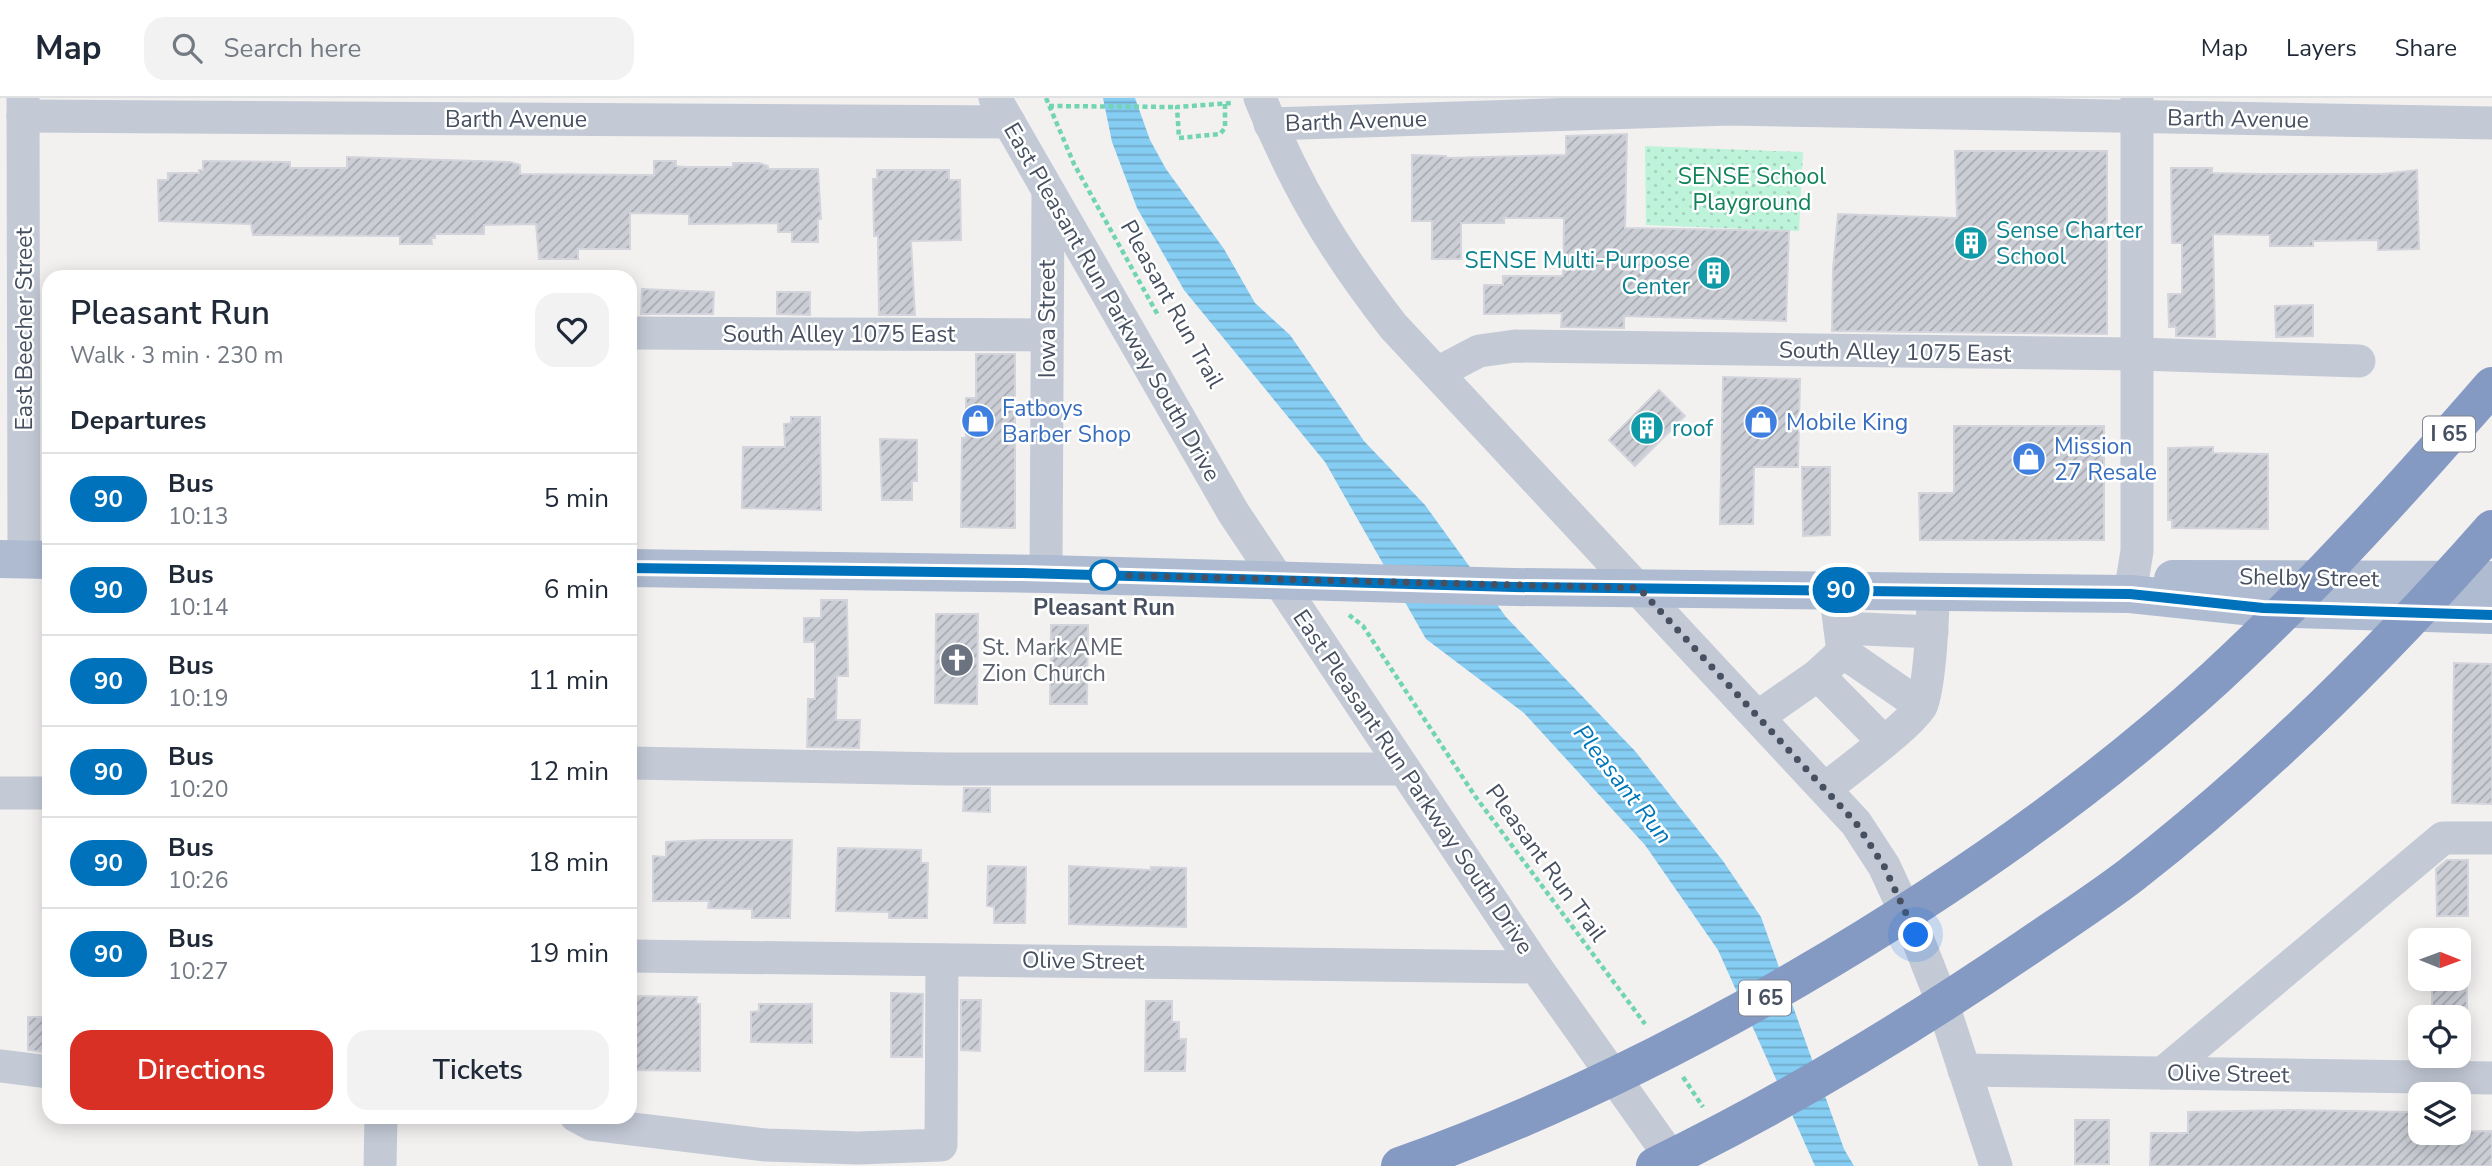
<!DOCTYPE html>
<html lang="en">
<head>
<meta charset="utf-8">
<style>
	body { margin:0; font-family:"Nunito Sans",sans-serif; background:#f2f2f3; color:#1f2937; height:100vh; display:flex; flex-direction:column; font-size:26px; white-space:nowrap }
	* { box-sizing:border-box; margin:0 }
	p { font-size:23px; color:#747a83 }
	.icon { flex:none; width:38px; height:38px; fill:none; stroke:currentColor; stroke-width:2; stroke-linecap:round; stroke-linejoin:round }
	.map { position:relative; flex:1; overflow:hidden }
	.drawer { position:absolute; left:42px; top:172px; width:595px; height:854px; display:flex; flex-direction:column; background:#fff; border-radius:21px; box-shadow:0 4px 18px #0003 }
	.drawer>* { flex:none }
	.badge { padding:0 14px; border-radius:23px; font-size:24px; line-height:46px }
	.needle { width:46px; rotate:91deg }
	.tools { position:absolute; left:2408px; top:830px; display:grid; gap:14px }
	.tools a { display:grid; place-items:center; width:63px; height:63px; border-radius:14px; background:#fff; box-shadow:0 4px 18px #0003; font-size:35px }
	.you { position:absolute; width:35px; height:35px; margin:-18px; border:5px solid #fff; border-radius:50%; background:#1a73e8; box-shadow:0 0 0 10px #1a73e833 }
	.map>.badge { position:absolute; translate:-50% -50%; box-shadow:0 0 0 4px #fff }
	h2 { padding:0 28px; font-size:26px; line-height:63px }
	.round { display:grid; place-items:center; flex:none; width:74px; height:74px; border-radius:21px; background:#f2f2f3 }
	.headline { display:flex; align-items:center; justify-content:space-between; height:119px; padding:0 28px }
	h1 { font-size:33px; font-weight:600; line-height:52px }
	.button { display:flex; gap:14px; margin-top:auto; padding:14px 28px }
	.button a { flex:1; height:80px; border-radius:21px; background:#d93025; color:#fff; font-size:28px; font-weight:600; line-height:80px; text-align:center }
	.button a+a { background:#f2f2f3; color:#1f2937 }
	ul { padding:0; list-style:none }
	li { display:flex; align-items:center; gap:21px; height:91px; padding:0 28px; border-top:2px solid #e0e1e3 }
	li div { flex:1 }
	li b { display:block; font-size:26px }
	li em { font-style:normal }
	li .badge { min-width:77px; font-weight:700; text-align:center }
	header { display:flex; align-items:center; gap:42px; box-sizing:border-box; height:98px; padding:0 35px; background:#fff; border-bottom:2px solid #e0e1e3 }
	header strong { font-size:33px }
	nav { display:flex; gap:38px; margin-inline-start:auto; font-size:24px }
	.search { width:490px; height:63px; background:#f2f2f3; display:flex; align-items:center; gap:18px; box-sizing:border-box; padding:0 24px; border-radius:21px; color:#747a83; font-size:26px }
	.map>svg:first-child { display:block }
</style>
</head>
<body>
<header>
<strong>Map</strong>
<div class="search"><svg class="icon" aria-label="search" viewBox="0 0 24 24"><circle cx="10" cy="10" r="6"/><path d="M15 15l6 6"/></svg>Search here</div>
<nav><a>Map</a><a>Layers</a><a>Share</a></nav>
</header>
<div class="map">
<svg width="2492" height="1068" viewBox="0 0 2492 1068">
	<defs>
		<pattern id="park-dots" width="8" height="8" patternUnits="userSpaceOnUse" patternTransform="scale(1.75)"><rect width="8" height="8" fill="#bcf3d9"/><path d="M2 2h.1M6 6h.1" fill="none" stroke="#a3d2bd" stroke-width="1.8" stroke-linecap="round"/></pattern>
		<pattern id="water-rules" width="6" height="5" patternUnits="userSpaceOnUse" patternTransform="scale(1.75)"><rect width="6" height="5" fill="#86cdf3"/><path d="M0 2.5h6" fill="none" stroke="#6fa9c8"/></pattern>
		<pattern id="building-hatch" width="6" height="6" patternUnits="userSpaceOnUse" patternTransform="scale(1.75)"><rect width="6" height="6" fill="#ccced6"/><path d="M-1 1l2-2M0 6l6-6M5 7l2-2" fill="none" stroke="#a7aab1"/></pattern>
	</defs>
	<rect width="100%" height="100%" fill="#f3f1f0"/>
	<!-- park -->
	<path fill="url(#park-dots)" d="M1645,48l158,6 -4,79 -153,-6z"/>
	<!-- water -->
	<path fill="url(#water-rules)" d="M1103,0h32l15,42 16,29 58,80 31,54 35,32 74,106 61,64 81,112 129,134 88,110 38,56 83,232 10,17h-39l-97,-216 -73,-105 -121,-132 -98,-74 -101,-177 -141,-172 -47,-82 -25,-66z"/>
	<!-- building -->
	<g fill="url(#building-hatch)" stroke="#d4d5dc" stroke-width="2">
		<path d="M1627,36l-2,94 164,3 -3,90 -162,-5v12l-63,-1 1,-14 -78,1v-29h19v-9h60l1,-58h-60v5h-43v36h-29v-38h-20v-66l34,1v2l120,-3v-19z"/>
		<path d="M1955,53h152v183l-275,-3 1,-63 5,-54 119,4z"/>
		<path d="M347,59l163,5 10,3v9l134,1v-14h22v5l9,1h48v-4h26l9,3v3h50l3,50h-3v23h-26v-10h-14v-9l-89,1v-10l-59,-1v36h-52v10h-39l-3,-35 -52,1v9h-49v4h-4l1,6h-32v-8l-147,-1 -2,-11 -92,-3 -1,-41h10v-7h31v-3h4v-9l87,1v6h57z"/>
		<path d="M2171,70h41v5l49,1h121l35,-4 2,79 -41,1v-10l-65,1v5h-43v-11l-57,-1 2,103 -39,-1v-9h-7l-1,-33h14v-51h-10z"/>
		<path d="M877,72h72v10h11l1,60 -50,1 4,74h-36l-1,-69v-10h-4l-1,-57h4z"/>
		<path d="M642,191l72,3 -1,22h-72z"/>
		<path d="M777,194h33v23l-33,-1z"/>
		<path d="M2313,207v31l-37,1 -1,-31z"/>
		<path d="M976,256h39v174l-54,-1 1,-89h4v-40h10z"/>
		<path d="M1723,279l77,2 -2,88h-44l-1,57h-33z"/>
		<path d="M1659,292l26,26 -50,50 -26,-26z"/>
		<path d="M791,319h29l1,93 -79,-2 1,-61h42l-1,-23 7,-1z"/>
		<path d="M1954,328h150v114h-184l-1,-47h35z"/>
		<path d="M880,341l37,1v41h-5v19h-30z"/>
		<path d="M2213,349v6l55,1v75l-96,-1v-8h-4v-72z"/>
		<path d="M1802,369h28v68l-27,1z"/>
		<path d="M821,502h26l1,76h-11l-1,44h24l-1,28 -52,-1 1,-48h7v-57h-11v-24h17z"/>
		<path d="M936,516h42l-1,90 -42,-1z"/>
		<path d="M1051,527h37l-1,79h-37z"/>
		<path d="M2454,565l38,1v140l-40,-1z"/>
		<path d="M964,690h26v24l-27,-1z"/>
		<path d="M705,742h87l-2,78h-38v-9l-44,-1 1,-7h-56v-45l13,1v-15z"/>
		<path d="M838,750l83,2v13h7l-1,55h-38v-6l-53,-1z"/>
		<path d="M2447,762h21v56h-31l-1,-47z"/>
		<path d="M988,768l38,1 -1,56h-31v-16l-7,-1z"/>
		<path d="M1069,768l82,4v-3l35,1v59l-117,-3z"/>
		<rect x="2432" y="880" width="35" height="39"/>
		<path d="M891,895l32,1 -1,63h-31z"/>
		<path d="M630,898l67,1 -1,7h4v67l-70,-1z"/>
		<path d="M961,902h20l-1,51 -19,-1z"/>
		<path d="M1146,903h26v21h7v17h7l-1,32h-40z"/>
		<path d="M759,906h53v39l-61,-1v-30l8,-1z"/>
		<path d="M28,919h21v36l-21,-3z"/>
		<path d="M2291,1012l120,2v8h9v12l72,-1v35h-342l1,-33h37v-21z"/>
		<rect x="2075" y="1022" width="34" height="44"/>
	</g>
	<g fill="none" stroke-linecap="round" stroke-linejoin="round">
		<!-- path -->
		<g stroke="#71d4b2" stroke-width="4.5" stroke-dasharray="5 3.5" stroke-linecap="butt">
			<path d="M1046,0l28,66 85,153"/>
			<path d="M1225,6v24l-5,6 -41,4 -2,-31 54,-4"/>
			<path d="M1049,8l125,1"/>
			<path d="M1349,517l14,11 112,170 170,228"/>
			<path d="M1683,979l20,30"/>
		</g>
		<!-- minor -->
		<g stroke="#c3cad6" stroke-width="33">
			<path d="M23,0l1,462"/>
			<path d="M995,0l238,414 303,455 141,199"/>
			<path d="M1260,0c36,89 74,152 133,228l463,497 28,43 32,69 24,61 56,170"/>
			<path d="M23,18l986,6"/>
			<path d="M1270,26l460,-15 762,14"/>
			<path d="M630,235l417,2"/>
			<path d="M1437,275l42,-22 36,-5 622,8 222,7"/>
			<path d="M1046,476l2,-381"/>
			<path d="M2130,496l7,-43v-453"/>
			<path d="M1840,530l92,4"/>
			<path d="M1843,554l78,54"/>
			<path d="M1818,577l66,67"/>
			<path d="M1759,618l59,-41 25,-23 -8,-62"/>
			<path d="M630,665l316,6h458"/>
			<path d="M1825,691c18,-15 90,-67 97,-85 8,-23 11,-87 11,-112"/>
			<path d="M0,695h49"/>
			<path d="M630,858l906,11"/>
			<path d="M0,968l49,6"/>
			<path d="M1964,972l528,8"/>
			<path d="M2163,975l280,-235h49"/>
			<path d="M576,1018l15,8 175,21 92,3 83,-3 1,-185"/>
			<path d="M380,1068l1,-50"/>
		</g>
		<!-- major -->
		<g stroke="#aebbd1" stroke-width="38">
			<path d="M0,461l49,1"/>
			<path d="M630,470l416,6 468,13 616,7 133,14 229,7"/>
			<path d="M2173,481l319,1"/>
		</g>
		<!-- highway -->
		<g stroke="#859ac3" stroke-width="38">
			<path d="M1400,1068c140,-50 272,-114 400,-189 149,-87 288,-183 415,-299 99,-91 189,-191 277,-292"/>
			<path d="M1655,1068c130,-63 252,-137 371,-218 35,-24 71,-47 105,-73 131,-102 251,-221 361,-346"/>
		</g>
	</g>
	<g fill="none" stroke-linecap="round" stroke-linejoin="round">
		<!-- line casing -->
		<g stroke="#fff" stroke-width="16">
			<path id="line" d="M630,470l393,5 491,14 616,7 133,14 229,7"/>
		</g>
		<!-- line -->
		<use href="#line" stroke="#0072bc" stroke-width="10"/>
		<!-- walk -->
		<path stroke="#475060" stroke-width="7" stroke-dasharray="0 12.6" d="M1104,477l535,13 217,235 28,43 32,69"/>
	</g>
	<!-- icons -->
	<defs>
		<g id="building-disc" transform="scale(1.75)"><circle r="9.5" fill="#0f9aa8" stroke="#fff"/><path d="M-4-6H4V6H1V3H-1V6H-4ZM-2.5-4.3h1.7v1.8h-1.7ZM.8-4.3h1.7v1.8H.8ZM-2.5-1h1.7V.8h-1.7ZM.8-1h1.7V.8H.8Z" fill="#fff"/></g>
		<g id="shop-disc" transform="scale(1.75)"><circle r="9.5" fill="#3f7fe0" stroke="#fff"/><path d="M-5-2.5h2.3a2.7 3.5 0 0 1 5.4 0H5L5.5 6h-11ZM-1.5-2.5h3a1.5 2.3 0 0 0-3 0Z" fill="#fff"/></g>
		<g id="church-disc" transform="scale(1.75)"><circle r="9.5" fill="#6b7280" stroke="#fff"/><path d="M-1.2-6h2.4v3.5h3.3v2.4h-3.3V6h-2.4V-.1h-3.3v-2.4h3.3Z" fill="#fff"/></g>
	</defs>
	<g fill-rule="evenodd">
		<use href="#building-disc" x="1971" y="145"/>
		<use href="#building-disc" x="1714" y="175"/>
		<use href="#shop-disc" x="978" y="323"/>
		<use href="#shop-disc" x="1761" y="324"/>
		<use href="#building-disc" x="1647" y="330"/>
		<use href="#shop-disc" x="2029" y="361"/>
		<use href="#church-disc" x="957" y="562"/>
	</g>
	<!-- markers -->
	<circle fill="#fff" stroke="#0072bc" stroke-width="3.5" cx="1104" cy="477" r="14"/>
	<g text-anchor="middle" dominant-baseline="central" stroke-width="5" stroke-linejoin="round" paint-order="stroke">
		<!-- shield labels -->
		<g fill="#fff" stroke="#7e8490" stroke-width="2">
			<rect x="2423" y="318.5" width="52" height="35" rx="5"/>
			<rect x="1739" y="882.5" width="52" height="35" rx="5"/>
		</g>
		<g font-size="21" font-weight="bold" fill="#475060">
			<text x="2449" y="336">I 65</text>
			<text x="1765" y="900">I 65</text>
		</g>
		<!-- street labels -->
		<g font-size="23" fill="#475060" stroke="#fff">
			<text x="516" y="21">Barth Avenue</text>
			<text transform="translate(2238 21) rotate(1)">Barth Avenue</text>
			<text transform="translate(1356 23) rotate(-2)">Barth Avenue</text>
			<text transform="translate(1112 204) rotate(60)">East Pleasant Run Parkway South Drive</text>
			<text transform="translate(1172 206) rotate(61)">Pleasant Run Trail</text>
			<text transform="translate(1047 221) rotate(-90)">Iowa Street</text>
			<text transform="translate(24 231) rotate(-90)">East Beecher Street</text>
			<text x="839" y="236">South Alley 1075 East</text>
			<text transform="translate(1895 254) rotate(1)">South Alley 1075 East</text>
			<text transform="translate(2309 480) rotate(1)">Shelby Street</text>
			<text transform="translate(1413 684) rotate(56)">East Pleasant Run Parkway South Drive</text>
			<text transform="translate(1546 765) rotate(54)">Pleasant Run Trail</text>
			<text transform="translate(1083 863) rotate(1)">Olive Street</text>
			<text transform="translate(2228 976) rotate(1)">Olive Street</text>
		</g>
		<!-- park labels -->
		<g font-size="23" fill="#10835a" stroke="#fff">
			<text x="1752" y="78">SENSE School<tspan x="1752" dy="26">Playground</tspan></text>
		</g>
		<!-- culture labels -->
		<g font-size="23" fill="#0d838f" stroke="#fff" text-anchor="start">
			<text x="1996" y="132">Sense Charter<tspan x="1996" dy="26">School</tspan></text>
			<text x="1690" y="162" text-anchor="end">SENSE Multi-Purpose<tspan x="1690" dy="26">Center</tspan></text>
			<text x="1672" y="330">roof</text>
		</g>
		<!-- shop labels -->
		<g font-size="23" fill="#366cbe" stroke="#fff" text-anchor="start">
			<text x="1002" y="310">Fatboys<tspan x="1002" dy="26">Barber Shop</tspan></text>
			<text x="1786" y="324">Mobile King</text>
			<text x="2054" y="348">Mission<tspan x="2054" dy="26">27 Resale</tspan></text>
		</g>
		<!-- stop labels -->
		<g font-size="23" font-weight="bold" fill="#475060" stroke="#fff">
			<text x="1104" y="509">Pleasant Run</text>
		</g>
		<!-- worship labels -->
		<g font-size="23" fill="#5b616d" stroke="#fff" text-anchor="start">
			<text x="982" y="549">St. Mark AME<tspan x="982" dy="26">Zion Church</tspan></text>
		</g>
		<!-- water labels -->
		<g font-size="24" font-style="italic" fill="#0177b9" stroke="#fff">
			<text transform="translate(1623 686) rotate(52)">Pleasant Run</text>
		</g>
	</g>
</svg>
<div class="tools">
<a><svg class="needle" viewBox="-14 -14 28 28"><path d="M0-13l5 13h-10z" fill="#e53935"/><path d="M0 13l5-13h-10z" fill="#747a83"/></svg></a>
<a><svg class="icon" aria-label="locate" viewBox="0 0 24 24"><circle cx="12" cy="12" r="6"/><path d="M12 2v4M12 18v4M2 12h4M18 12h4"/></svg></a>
<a><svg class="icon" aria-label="layers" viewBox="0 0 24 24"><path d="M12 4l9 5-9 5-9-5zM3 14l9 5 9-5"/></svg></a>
</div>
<div class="you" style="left:1916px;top:837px"></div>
<b class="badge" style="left:1841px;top:492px;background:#0072bc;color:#fff">90</b>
<section class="drawer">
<div class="headline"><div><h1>Pleasant Run</h1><p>Walk · 3 min · 230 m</p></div><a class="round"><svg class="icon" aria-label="heart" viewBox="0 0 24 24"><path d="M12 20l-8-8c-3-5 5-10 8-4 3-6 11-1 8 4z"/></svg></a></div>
<h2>Departures</h2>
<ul>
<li><span class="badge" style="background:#0072bc;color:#fff">90</span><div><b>Bus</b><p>10:13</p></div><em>5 min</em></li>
<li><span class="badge" style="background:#0072bc;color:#fff">90</span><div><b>Bus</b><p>10:14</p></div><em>6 min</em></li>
<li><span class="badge" style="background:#0072bc;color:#fff">90</span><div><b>Bus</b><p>10:19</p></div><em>11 min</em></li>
<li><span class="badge" style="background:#0072bc;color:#fff">90</span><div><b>Bus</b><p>10:20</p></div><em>12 min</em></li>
<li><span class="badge" style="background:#0072bc;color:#fff">90</span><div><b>Bus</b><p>10:26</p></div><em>18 min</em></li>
<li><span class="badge" style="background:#0072bc;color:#fff">90</span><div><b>Bus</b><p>10:27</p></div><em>19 min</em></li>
</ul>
<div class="button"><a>Directions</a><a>Tickets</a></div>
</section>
</div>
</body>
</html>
